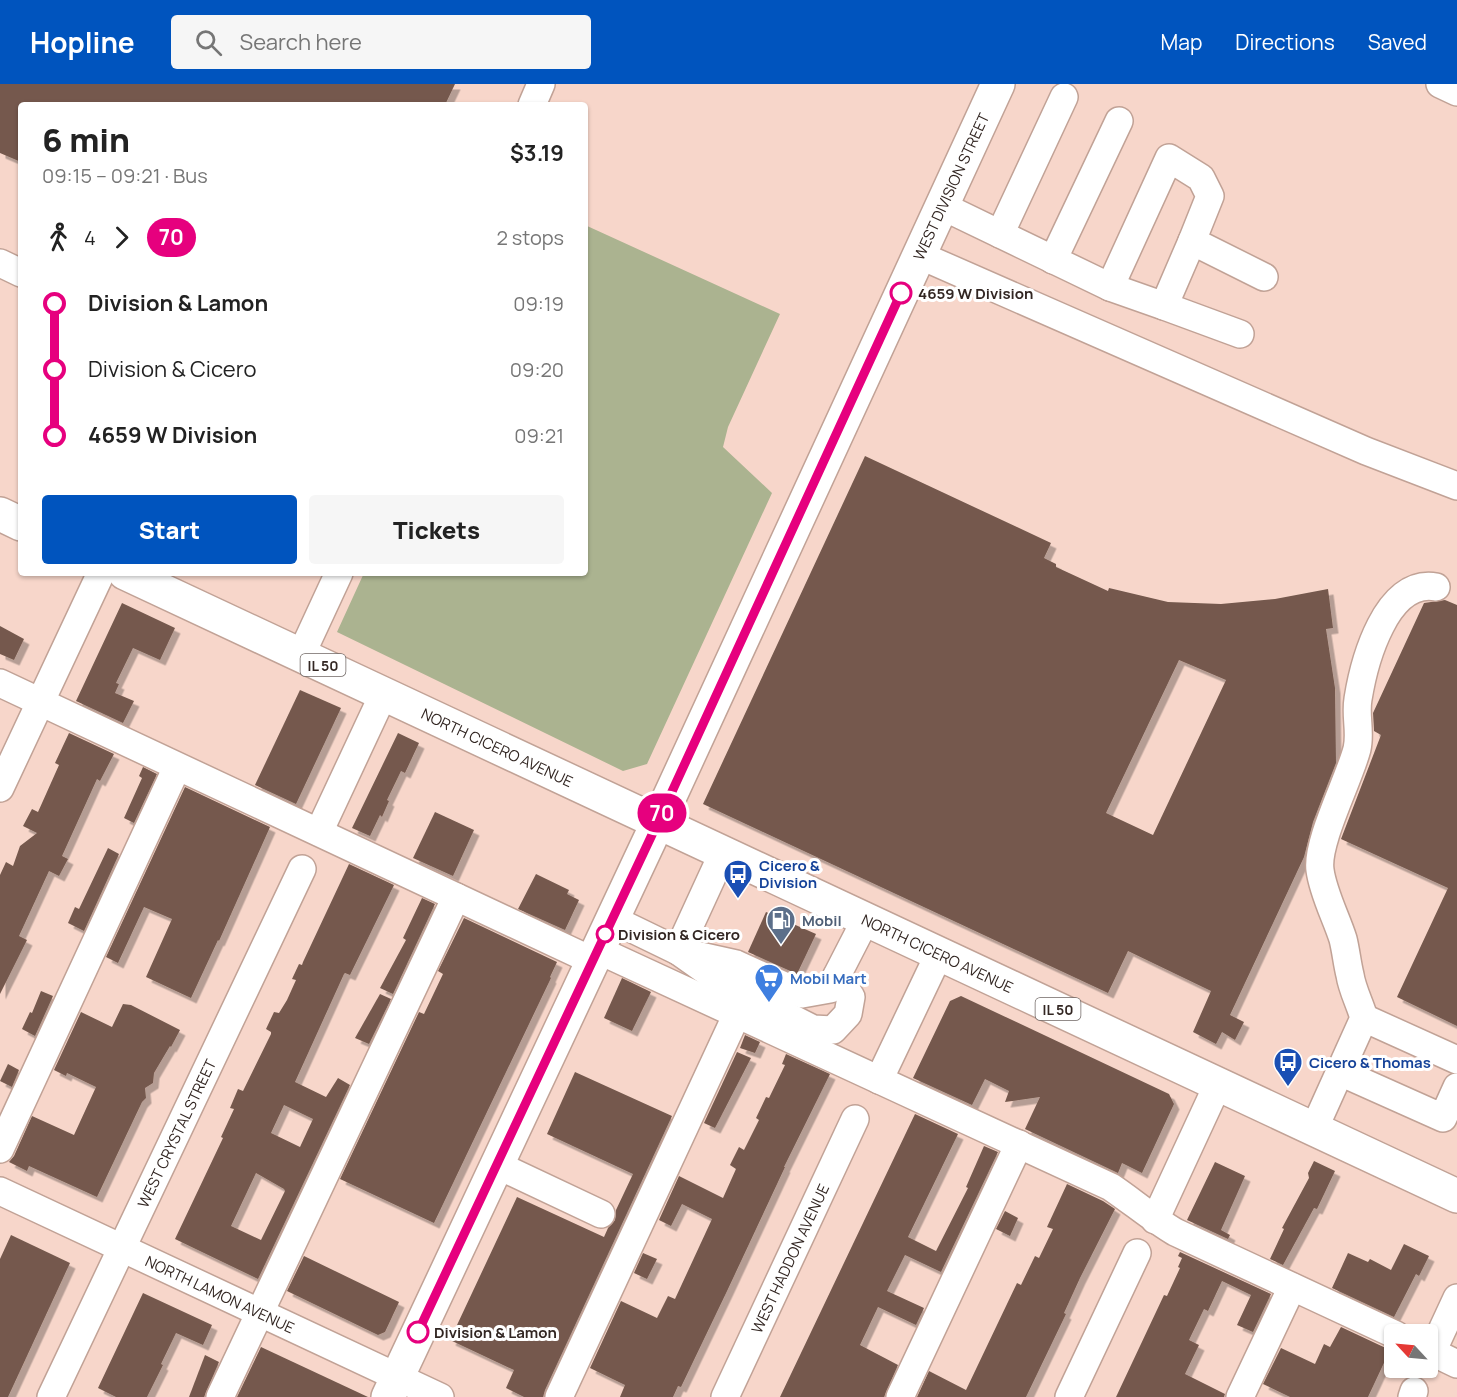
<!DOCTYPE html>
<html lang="en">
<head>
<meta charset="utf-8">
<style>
	body { margin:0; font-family:Manrope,sans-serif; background:#f6f6f6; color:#222; height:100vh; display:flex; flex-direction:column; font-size:22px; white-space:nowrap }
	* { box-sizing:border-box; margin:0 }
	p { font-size:20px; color:#767676 }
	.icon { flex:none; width:33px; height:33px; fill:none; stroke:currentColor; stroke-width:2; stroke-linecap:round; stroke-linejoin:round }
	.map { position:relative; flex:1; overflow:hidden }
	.panel { position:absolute; left:18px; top:18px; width:570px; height:474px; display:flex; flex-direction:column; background:#fff; border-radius:6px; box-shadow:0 2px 4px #0004 }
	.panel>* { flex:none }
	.badge { padding:0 12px; border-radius:20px; font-size:21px; line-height:39px }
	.needle { width:39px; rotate:296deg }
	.fabs { position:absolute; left:1384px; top:1240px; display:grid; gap:12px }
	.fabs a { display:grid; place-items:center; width:54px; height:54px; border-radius:6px; background:#fff; box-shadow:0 2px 4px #0004; font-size:30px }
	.map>.badge { position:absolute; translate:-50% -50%; box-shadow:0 0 0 3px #fff }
	.legs { display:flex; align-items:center; gap:9px; height:66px; padding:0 24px; font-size:20px }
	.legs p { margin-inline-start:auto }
	.overview { display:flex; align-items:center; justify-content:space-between; height:102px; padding:0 24px }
	h1 { font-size:33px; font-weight:800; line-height:45px }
	.action { display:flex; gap:12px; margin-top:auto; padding:12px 24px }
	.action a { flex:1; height:69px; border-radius:6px; background:#0054be; color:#fff; font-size:24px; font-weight:800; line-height:69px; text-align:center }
	.action a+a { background:#f6f6f6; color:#222 }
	ul { padding:0 24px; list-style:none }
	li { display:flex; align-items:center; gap:21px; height:66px; font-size:22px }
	li i { display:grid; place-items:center; width:9px; height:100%; margin:0 8px; background:currentColor }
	li i::after { content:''; width:15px; height:15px; margin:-8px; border:4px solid; border-radius:50%; background:#fff }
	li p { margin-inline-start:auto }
	li:first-child i { background:linear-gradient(#0000 50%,currentColor 0) }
	li:last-child i { background:linear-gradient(currentColor 50%,#0000 0) }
	header { display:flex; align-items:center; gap:36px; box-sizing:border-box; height:84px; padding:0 30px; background:#0054be; color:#fff }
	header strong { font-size:28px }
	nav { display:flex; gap:33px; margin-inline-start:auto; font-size:21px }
	.search { width:420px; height:54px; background:#f6f6f6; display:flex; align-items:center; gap:15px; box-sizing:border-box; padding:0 21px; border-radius:6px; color:#767676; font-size:22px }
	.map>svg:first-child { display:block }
</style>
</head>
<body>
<header>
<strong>Hopline</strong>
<div class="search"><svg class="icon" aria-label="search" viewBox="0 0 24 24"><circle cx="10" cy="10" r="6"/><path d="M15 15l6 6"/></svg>Search here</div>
<nav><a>Map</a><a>Directions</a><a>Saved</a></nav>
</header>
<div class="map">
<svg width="1457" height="1313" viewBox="0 0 1457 1313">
	<defs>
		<filter id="shadow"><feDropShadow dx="5.5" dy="5.5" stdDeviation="0" flood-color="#0004"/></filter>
	</defs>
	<rect width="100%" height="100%" fill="#f7d6ca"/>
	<!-- green -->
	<path fill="#abb390" d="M585,141l195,89 -52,113 -5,20 49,46 -125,271 -24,7 -286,-139 27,-59h221z"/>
	<!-- building -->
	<g fill="#74594d" fill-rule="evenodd" filter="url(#shadow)">
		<path d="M0,0h455l-10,21h-424v57l-21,-9z"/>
		<path d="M865,372l186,87 -7,15 12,6v3l52,24 1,-3 59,14 53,2 54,-5 53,-10 5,39 -7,1 9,59 1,75 -23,59 -9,35 -74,158 14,7 -9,18 -13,-8 -6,12 -23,-12 18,-41 -83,-40 -20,42 -405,-189zM1179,576l47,20 -73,155 -47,-22z"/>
		<path d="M1445,516l12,5v421l-60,-29 51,-109 -107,-49 40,-104 -7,-4 -1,-18 51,-110z"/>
		<path d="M122,519l53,25 -15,32 -27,-12 -17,35 3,1 -4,9 19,8 -11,22 -47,-22z"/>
		<path d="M0,542l24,13 -10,21 -14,-6z"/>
		<path d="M300,606l41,18 -45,96 -41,-19z"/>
		<path d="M69,649l45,21 -14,27 -3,-2 -35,77 6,3 -9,17 -10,-5 -30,65 8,4 -27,54v-119l6,-13 7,4 7,-20 17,-13 -14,-7 9,-17 6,3 21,-47 -4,-2z"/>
		<path d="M398,649l21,10 -14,30 -4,-2 -14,29 2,1 -7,16 -2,-2 -10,21 -18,-8z"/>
		<path d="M143,683l14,7 -23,49 -10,-5 18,-40 -3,-2z"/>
		<path d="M185,703l85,40 -51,114 -1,-1 -27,58 -45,-21 26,-58 -28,-12 -26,56 -12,-6z"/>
		<path d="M435,728l39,18 -21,46 -40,-18z"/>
		<path d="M108,764l11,6 -35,77 -16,-8 7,-16 4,2z"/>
		<path d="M349,780l45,21 -44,90 -5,-2 -1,1 -49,108 31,15 12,-19 12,7 -92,194 -83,-40 48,-101 -2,-1 13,-28 -4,-1 8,-19 5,2 28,-57v-2l-5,-3 8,-17 5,1 8,-13 9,-20 -4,-1 7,-15 3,1 1,-3zM284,1021l29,14 -13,28 -29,-14zM256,1089l28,16 1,2 -24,49 -30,-14z"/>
		<path d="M536,790l33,16 -2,4 12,6 -14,30 -47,-21z"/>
		<path d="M422,814l13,6 -42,90 -13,-6 26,-48 -3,-2z"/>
		<path d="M766,828l50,22 -19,40 -49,-22z"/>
		<path d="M464,834l93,44 -7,15 1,1 -117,245 -94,-44 79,-167 5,2 19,-40 -5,-3z"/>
		<path d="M622,894l29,14 -19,39 -28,-13z"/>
		<path d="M41,907l12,5 -18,40 -13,-7 8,-17 2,1z"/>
		<path d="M380,910l11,5 -22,45 -14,-6z"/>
		<path d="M961,912l208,98 5,10 -32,69 -20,-10 -4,10 -93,-44 15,-32 -35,5 4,-11 -24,-12 -13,26 -59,-27 37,-77z"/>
		<path d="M123,920l8,1 49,25 -9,17 -1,-1 -16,27 -1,10 -8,5 1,10 -4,4 -45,95 -68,-31 -2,5 -18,-9 5,-6 18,-40 42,19 22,-48 -29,-14 -1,3 -12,-6 27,-58 31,15z"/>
		<path d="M745,951l15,7 -5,11 -15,-5z"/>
		<path d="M737,968l14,6 -36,70 -11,-5z"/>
		<path d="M786,970l44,20 -46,93h1l-57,122 -47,98 -3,-1 -5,11h-53l5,-12 -35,-17 31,-67 36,17 11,-22 7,3 37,-80 -30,-15 -11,22 -12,-6 20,-44 44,22 13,-29 -6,-4 9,-18 5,3 15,-30 -3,-2 10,-21 3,1 16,-33 -3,-1z"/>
		<path d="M8,980l11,6 -7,17 -12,-6z"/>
		<path d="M575,988l97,44 -127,274 -2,7h-19l-18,-9 8,-18 -64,-30 67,-143 87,40 4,-9 7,-8 1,-10 17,-36 -86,-40z"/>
		<path d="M915,1030l43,20 -50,103 28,14 32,-63 -2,-1 18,-41 14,6 -57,120 -36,-17 -18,36 37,17 -8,17 -38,-18 -18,38 38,20 -14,32h-104z"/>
		<path d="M1314,1077l21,10 -18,38 -3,-1 -31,57 -13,-6 14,-30 -2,-1 27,-50 -1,-5z"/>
		<path d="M1215,1078l30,14 -24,54 9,5 -2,4 -41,-19z"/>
		<path d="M1067,1100l36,17 12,8 -35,69 -16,35 2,1 -40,83h-109l12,-26 37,19 51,-107 4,2 14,-29 4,2 14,-29 -6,-2z"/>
		<path d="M1005,1127l13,7 -8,18 -14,-7z"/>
		<path d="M11,1151l59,28 -62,134h-8v-138z"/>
		<path d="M1404,1160l25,12 -10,20 -3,-2 -22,43 -62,-29 16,-35 20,9 2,-3 21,11z"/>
		<path d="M1180,1168l91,42 -18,38 -16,-7 14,-30 -29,-14 -14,30 -4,-2 -15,31 10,5 -14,29 40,20 -1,3h-108l48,-102 3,1 13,-28 -2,-1 4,-9 -4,-2z"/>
		<path d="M643,1169l14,6 -10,20 -13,-6z"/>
		<path d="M304,1172l95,46 -14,30 -7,3 -91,-44z"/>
		<path d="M143,1209l69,32 -9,20 -27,-12 -15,31 2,1 -16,32h-31l-18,-9z"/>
		<path d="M1341,1243l49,23 -22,47h-78l-27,-13 18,-36 34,16 9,-20 6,3z"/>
		<path d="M261,1263l107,50h-131z"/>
		<path d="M205,1271l14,7 -15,35h-15z"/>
	</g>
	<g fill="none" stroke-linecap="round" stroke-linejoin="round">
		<!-- minor casing -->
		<g stroke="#c1a296" stroke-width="30">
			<g id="minor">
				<path d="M1440,0l17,8"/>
				<path d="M532,21l9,-21"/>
				<path d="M942,122l168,81 54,19 28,-65"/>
				<path d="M1000,150l64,-137"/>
				<path d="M919,171l447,196 91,35"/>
				<path d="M1053,176l66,-139"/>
				<path d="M0,179l21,10"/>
				<path d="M1110,203l59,-129 32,20 9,18 -18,45 72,36"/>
				<path d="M1164,222l76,28"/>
				<path d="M301,571l38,-82"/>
				<path d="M0,599l593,278"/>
				<path d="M0,704l101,-215"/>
				<path d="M319,748l65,-139"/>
				<path d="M612,835l66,32 45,-98"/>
				<path d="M598,866l513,237c22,15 42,32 64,45l221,103"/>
				<path d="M678,867l48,34 87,44 20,1 15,-16 3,-17 -14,-21"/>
				<path d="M691,870l45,10 66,30 28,-5 36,-70"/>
				<path d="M1364,934l93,42"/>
				<path d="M1340,988l103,46 14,-31"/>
				<path d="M879,996l60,-126"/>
				<path d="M1314,1045l50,-111c-4,-14 -12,-29 -14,-43 -3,-12 -4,-24 -7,-36 -7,-22 -20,-46 -23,-69 -4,-28 29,-90 37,-121 4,-17 -2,-33 1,-50 6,-37 28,-121 78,-112"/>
				<path d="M0,1065l177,-382"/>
				<path d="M497,1081l104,49"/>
				<path id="s1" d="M0,1107l440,206"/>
				<path d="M1155,1136l63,-136"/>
				<path d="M1428,1266l29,14"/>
				<path d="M1432,1268l25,-54"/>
				<path id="s2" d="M51,1313l251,-528"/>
				<path d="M220,1313l236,-500"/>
				<path d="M559,1313l178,-383"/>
				<path id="s3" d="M725,1313l130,-278"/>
				<path d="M900,1313l119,-253"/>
				<path d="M1069,1313l68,-144"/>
				<path d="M1240,1313l52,-110"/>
				<path d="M1412,1313l2,-6"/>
			</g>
		</g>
		<!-- major casing -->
		<g stroke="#c1a296" stroke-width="36">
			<g id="major">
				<path d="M0,430l21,10"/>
				<path id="s4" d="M125,489l1332,623"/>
				<path id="s5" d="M388,1313l270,-575 340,-738"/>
			</g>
		</g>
		<!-- minor -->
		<use href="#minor" stroke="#fff" stroke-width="27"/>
		<!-- major -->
		<use href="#major" stroke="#fff" stroke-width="33"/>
	</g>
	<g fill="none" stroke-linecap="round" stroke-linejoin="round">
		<!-- line-1 casing -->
		<g stroke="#fff" stroke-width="14">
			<path id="line-1" d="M418,1248l240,-510 243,-529"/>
		</g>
		<!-- line-1 -->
		<use href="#line-1" stroke="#e6007e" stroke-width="9"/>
	</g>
	<!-- icons -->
	<defs>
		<g id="bus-pin" transform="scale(1.5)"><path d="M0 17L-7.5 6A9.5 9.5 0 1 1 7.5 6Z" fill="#1a4fb4" stroke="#fff"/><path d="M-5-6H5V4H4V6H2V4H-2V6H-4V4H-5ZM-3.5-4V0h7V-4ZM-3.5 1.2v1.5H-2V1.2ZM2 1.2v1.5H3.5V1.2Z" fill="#fff"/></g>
		<g id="fuel-pin" transform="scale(1.5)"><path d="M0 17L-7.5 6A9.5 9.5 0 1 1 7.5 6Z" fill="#5c6f8a" stroke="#fff"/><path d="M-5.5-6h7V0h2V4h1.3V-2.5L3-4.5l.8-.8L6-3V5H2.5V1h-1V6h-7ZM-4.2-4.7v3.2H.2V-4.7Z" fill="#fff"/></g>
		<g id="supermarket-pin" transform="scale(1.5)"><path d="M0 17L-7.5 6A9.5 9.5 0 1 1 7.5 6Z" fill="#3f7fe0" stroke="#fff"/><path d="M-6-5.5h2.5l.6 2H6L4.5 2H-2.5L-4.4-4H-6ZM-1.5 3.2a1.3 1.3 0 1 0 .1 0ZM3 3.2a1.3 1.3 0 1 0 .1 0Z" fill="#fff"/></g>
	</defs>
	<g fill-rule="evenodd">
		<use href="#bus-pin" x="738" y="790"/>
		<use href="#fuel-pin" x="781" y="836"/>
		<use href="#supermarket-pin" x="769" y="894"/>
		<use href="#bus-pin" x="1288" y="978"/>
	</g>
	<!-- markers -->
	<g fill="#fff" stroke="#e6007e" stroke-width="3">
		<circle cx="901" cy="209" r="10"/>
		<circle cx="605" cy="850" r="8"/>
		<circle cx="418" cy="1248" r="10"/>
	</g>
	<g text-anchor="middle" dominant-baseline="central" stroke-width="6" stroke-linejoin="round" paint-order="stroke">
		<!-- shield labels -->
		<g fill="#fff" stroke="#706764" stroke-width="1.5">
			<rect x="300.5" y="570" width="45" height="22" rx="4.5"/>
			<rect x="1035.5" y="914" width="45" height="22" rx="4.5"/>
		</g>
		<g font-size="14" font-weight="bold" fill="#322622">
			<text x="323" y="581">IL 50</text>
			<text x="1058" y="925">IL 50</text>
		</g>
		<!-- street labels -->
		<g font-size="15" fill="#322622" stroke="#fff">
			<text stroke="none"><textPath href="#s5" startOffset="1335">WEST DIVISION STREET</textPath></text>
			<text stroke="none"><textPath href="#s4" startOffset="411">NORTH CICERO AVENUE</textPath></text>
			<text stroke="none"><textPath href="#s4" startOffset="897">NORTH CICERO AVENUE</textPath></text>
			<text stroke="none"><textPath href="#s2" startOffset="292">WEST CRYSTAL STREET</textPath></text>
			<text stroke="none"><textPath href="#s3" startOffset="153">WEST HADDON AVENUE</textPath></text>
			<text stroke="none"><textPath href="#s1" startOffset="243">NORTH LAMON AVENUE</textPath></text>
		</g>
		<!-- stop labels -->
		<g font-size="15" font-weight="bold" fill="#322622" stroke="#fff" text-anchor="start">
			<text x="918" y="209">4659 W Division</text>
			<text x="618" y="850">Division &amp; Cicero</text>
			<text x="434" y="1248">Division &amp; Lamon</text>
		</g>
		<!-- transit labels -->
		<g font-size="15" font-weight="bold" fill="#164399" stroke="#fff" text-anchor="start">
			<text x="759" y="781">Cicero &amp;<tspan x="759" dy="17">Division</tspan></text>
			<text x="1309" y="978">Cicero &amp; Thomas</text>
		</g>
		<!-- service labels -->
		<g font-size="15" font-weight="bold" fill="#4e5e75" stroke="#fff" text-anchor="start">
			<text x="802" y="836">Mobil</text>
		</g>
		<!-- shop labels -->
		<g font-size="15" font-weight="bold" fill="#366cbe" stroke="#fff" text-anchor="start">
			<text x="790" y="894">Mobil Mart</text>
		</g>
	</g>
</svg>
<div class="fabs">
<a><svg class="needle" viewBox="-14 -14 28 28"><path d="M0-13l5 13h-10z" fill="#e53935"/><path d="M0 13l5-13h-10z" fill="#767676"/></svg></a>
</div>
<b class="badge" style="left:662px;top:729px;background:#e6007e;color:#fff">70</b>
<section class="panel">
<div class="overview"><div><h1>6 min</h1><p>09:15 – 09:21 · Bus</p></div><b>$3.19</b></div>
<div class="legs"><svg class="icon" aria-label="walk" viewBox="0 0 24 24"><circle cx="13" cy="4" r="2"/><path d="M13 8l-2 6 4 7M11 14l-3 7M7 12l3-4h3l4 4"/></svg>4<svg class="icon" aria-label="forward" viewBox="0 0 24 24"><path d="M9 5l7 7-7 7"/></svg><b class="badge" style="background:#e6007e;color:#fff">70</b><p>2 stops</p></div>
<ul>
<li><i style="color:#e6007e"></i><b>Division &amp; Lamon</b><p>09:19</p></li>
<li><i style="color:#e6007e"></i><span>Division &amp; Cicero</span><p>09:20</p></li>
<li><i style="color:#e6007e"></i><b>4659 W Division</b><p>09:21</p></li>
</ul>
<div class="action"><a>Start</a><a>Tickets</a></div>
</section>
</div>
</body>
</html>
